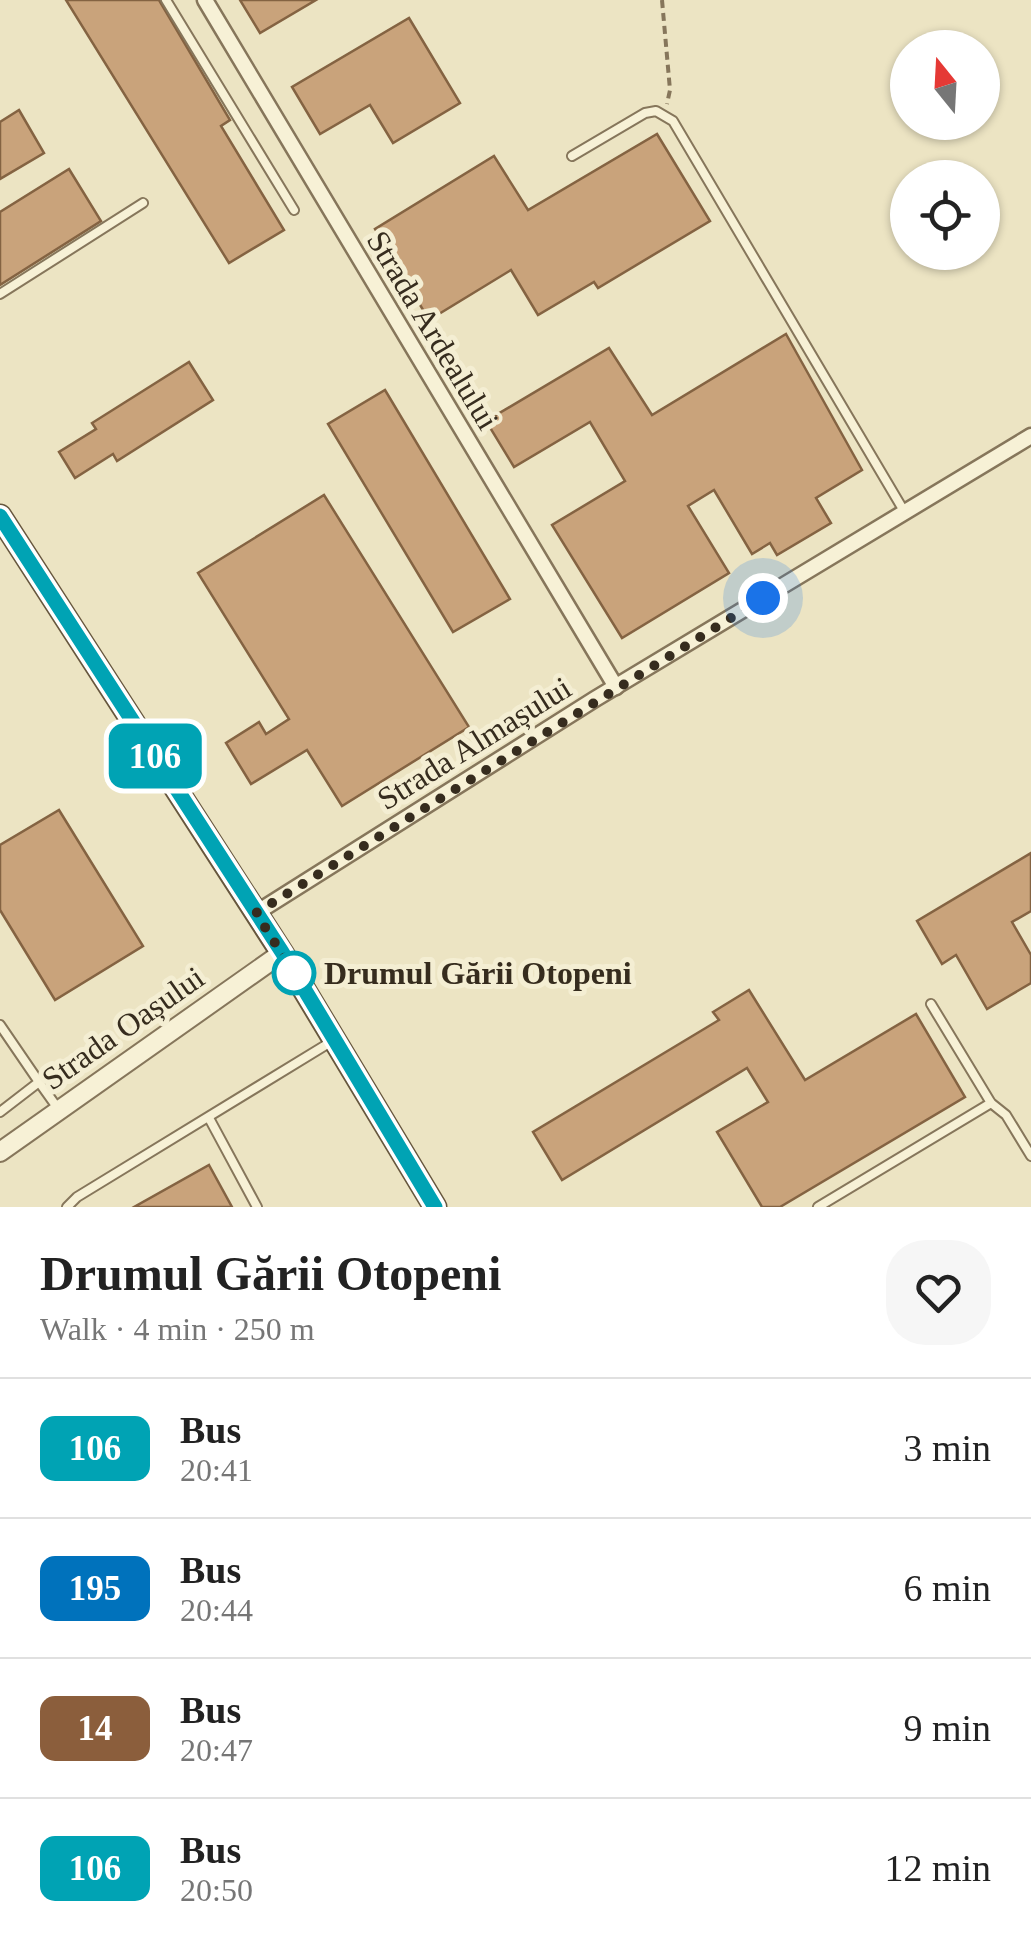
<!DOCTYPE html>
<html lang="en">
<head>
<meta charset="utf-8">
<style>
	body { margin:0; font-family:"Times New Roman",serif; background:#f6f6f6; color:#222; height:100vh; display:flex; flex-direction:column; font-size:38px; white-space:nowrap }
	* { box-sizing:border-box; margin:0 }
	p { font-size:32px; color:#767676 }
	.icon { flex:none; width:55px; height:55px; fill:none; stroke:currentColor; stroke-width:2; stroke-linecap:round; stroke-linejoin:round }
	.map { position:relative; height:1207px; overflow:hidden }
	.panel { display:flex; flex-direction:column; background:#fff; flex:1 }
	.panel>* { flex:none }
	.badge { padding:0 20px; border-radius:15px; font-size:35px; line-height:65px }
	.needle { width:65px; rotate:342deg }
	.controls { position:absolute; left:890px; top:30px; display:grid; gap:20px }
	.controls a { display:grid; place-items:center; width:110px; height:110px; border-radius:50%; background:#fff; box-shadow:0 2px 8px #0004; font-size:50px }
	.you { position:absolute; width:50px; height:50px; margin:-25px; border:8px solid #fff; border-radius:50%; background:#1a73e8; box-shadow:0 0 0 15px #1a73e833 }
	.map>.badge { position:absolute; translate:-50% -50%; box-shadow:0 0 0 5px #fff }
	.round { display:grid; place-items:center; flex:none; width:105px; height:105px; border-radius:40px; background:#f6f6f6 }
	.summary { display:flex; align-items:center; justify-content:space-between; height:170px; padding:0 40px }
	h1 { font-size:48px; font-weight:700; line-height:75px }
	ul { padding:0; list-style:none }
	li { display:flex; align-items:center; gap:30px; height:140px; padding:0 40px; border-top:2px solid #e0e0e0 }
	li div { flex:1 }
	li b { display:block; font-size:38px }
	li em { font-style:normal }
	li .badge { min-width:110px; font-weight:700; text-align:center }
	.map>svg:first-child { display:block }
</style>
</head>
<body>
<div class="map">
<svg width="1031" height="1207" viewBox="0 0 1031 1207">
	<rect width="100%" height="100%" fill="#ece4c3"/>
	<!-- building -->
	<g fill="#c9a37b" stroke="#846342" stroke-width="2.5">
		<path d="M66,0h93l71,120 -9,6 63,104 -55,33z"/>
		<path d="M240,0h76l-56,33z"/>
		<path d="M409,18l51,85 -67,40 -23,-38 -50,29 -28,-47z"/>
		<path d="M19,110l25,43 -44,26v-57z"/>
		<path d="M657,134l53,87 -112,67 -4,-6 -56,33 -27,-45 -82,50 -54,-91 119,-73 34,54z"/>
		<path d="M69,169l32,52 -101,64v-73z"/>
		<path d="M786,334l76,136 -46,28 15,25 -54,32 -7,-12 -18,11 -38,-64 -26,16 41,67 -107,65 -70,-113 73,-44 -35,-59 -76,45 -28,-46 123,-73 43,67z"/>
		<path d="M189,362l24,38 -96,61 -4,-7 -38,24 -16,-26 37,-23 -4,-6z"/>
		<path d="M385,390l125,209 -57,33 -125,-208z"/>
		<path d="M324,495l145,232 -127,79 -35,-56 -56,34 -25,-41 33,-21 7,12 23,-15 -91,-146z"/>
		<path d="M59,810l84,136 -88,54 -55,-90v-65z"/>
		<path d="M1031,853v58l-19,11 19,33v28l-44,26 -31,-54 -14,9 -25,-43z"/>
		<path d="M749,990l56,90 111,-66 49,83 -185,110h-18l-45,-75 51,-30 -21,-34 -185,112 -29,-48 186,-112 -6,-8z"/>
		<path d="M209,1165l23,42h-98z"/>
	</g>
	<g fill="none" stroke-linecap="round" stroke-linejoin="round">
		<!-- service casing -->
		<g stroke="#86765b" stroke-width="12">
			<g id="service">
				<path d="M166,0l128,210"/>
				<path d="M572,156l73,-43 11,-2 17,10 231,390"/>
				<path d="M0,294l143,-91"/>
				<path d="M931,1004l60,99 15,12 25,41"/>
				<path d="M0,1025l39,57 -39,30"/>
				<path d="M39,1082l20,28"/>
				<path d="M209,1118l48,89"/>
				<path d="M67,1207l10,-10 257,-157"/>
				<path d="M818,1207l173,-104"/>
			</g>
		</g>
		<!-- minor casing -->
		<g stroke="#86765b" stroke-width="19">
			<g id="minor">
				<path d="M205,0l411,687"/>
				<path d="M256,913l339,-214 436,-263"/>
			</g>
		</g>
		<!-- tertiary casing -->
		<g stroke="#86765b" stroke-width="22">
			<path id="tertiary" d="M0,1152l282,-199"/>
		</g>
		<!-- secondary casing -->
		<g stroke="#67573e" stroke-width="25">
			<path id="secondary" d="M0,516l282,437 153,254"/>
		</g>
		<!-- path -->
		<path stroke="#86765b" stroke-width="4" stroke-dasharray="8 5" stroke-linecap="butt" d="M662,0l8,90 -3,14"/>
		<!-- service -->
		<use href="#service" stroke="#f7f1d6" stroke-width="8"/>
		<!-- minor -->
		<use href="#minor" stroke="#f7f1d6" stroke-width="14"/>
		<!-- tertiary -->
		<use href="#tertiary" stroke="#f7f1d6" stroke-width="18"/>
		<!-- secondary -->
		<use href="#secondary" stroke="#f7f1d6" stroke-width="20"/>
	</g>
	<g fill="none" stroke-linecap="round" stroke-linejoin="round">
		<!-- line casing -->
		<g stroke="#fff" stroke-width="22">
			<path id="line" d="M0,516l282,436 153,255"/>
		</g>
		<!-- line -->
		<use href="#line" stroke="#00a3b4" stroke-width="15"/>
		<!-- walk -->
		<path stroke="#362c1e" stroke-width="10" stroke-dasharray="0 18" d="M294,973l-38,-60 507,-315"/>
	</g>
	<!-- markers -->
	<circle fill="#fff" stroke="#00a3b4" stroke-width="5" cx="294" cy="973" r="20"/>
	<g text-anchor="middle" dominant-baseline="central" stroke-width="10" stroke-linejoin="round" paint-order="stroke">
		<!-- street labels -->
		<g font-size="32" fill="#362c1e" stroke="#f4eed3">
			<text transform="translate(433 330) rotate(59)">Strada Ardealului</text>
			<text transform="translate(474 743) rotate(-32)">Strada Almașului</text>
			<text transform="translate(123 1028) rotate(-35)">Strada Oașului</text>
		</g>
		<!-- stop labels -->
		<g font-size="32" font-weight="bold" fill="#362c1e" stroke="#f4eed3" text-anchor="start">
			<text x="324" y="973">Drumul Gării Otopeni</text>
		</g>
	</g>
</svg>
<div class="controls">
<a><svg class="needle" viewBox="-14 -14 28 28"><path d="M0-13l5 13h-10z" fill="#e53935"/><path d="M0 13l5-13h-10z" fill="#767676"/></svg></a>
<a><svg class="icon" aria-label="locate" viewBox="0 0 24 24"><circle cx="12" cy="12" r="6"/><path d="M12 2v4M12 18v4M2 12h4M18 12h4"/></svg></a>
</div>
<div class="you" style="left:763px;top:598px"></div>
<b class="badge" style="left:155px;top:756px;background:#00a3b4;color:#fff">106</b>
</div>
<section class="panel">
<div class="summary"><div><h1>Drumul Gării Otopeni</h1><p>Walk · 4 min · 250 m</p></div><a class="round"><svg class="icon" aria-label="heart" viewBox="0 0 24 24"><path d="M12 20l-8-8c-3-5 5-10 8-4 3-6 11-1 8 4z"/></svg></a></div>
<ul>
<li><span class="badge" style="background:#00a3b4;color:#fff">106</span><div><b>Bus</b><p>20:41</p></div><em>3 min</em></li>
<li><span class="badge" style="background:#0072bc;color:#fff">195</span><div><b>Bus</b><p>20:44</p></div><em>6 min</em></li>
<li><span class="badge" style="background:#8b5e3c;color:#fff">14</span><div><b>Bus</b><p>20:47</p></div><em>9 min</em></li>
<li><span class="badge" style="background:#00a3b4;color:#fff">106</span><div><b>Bus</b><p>20:50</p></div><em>12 min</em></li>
</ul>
</section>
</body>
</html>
